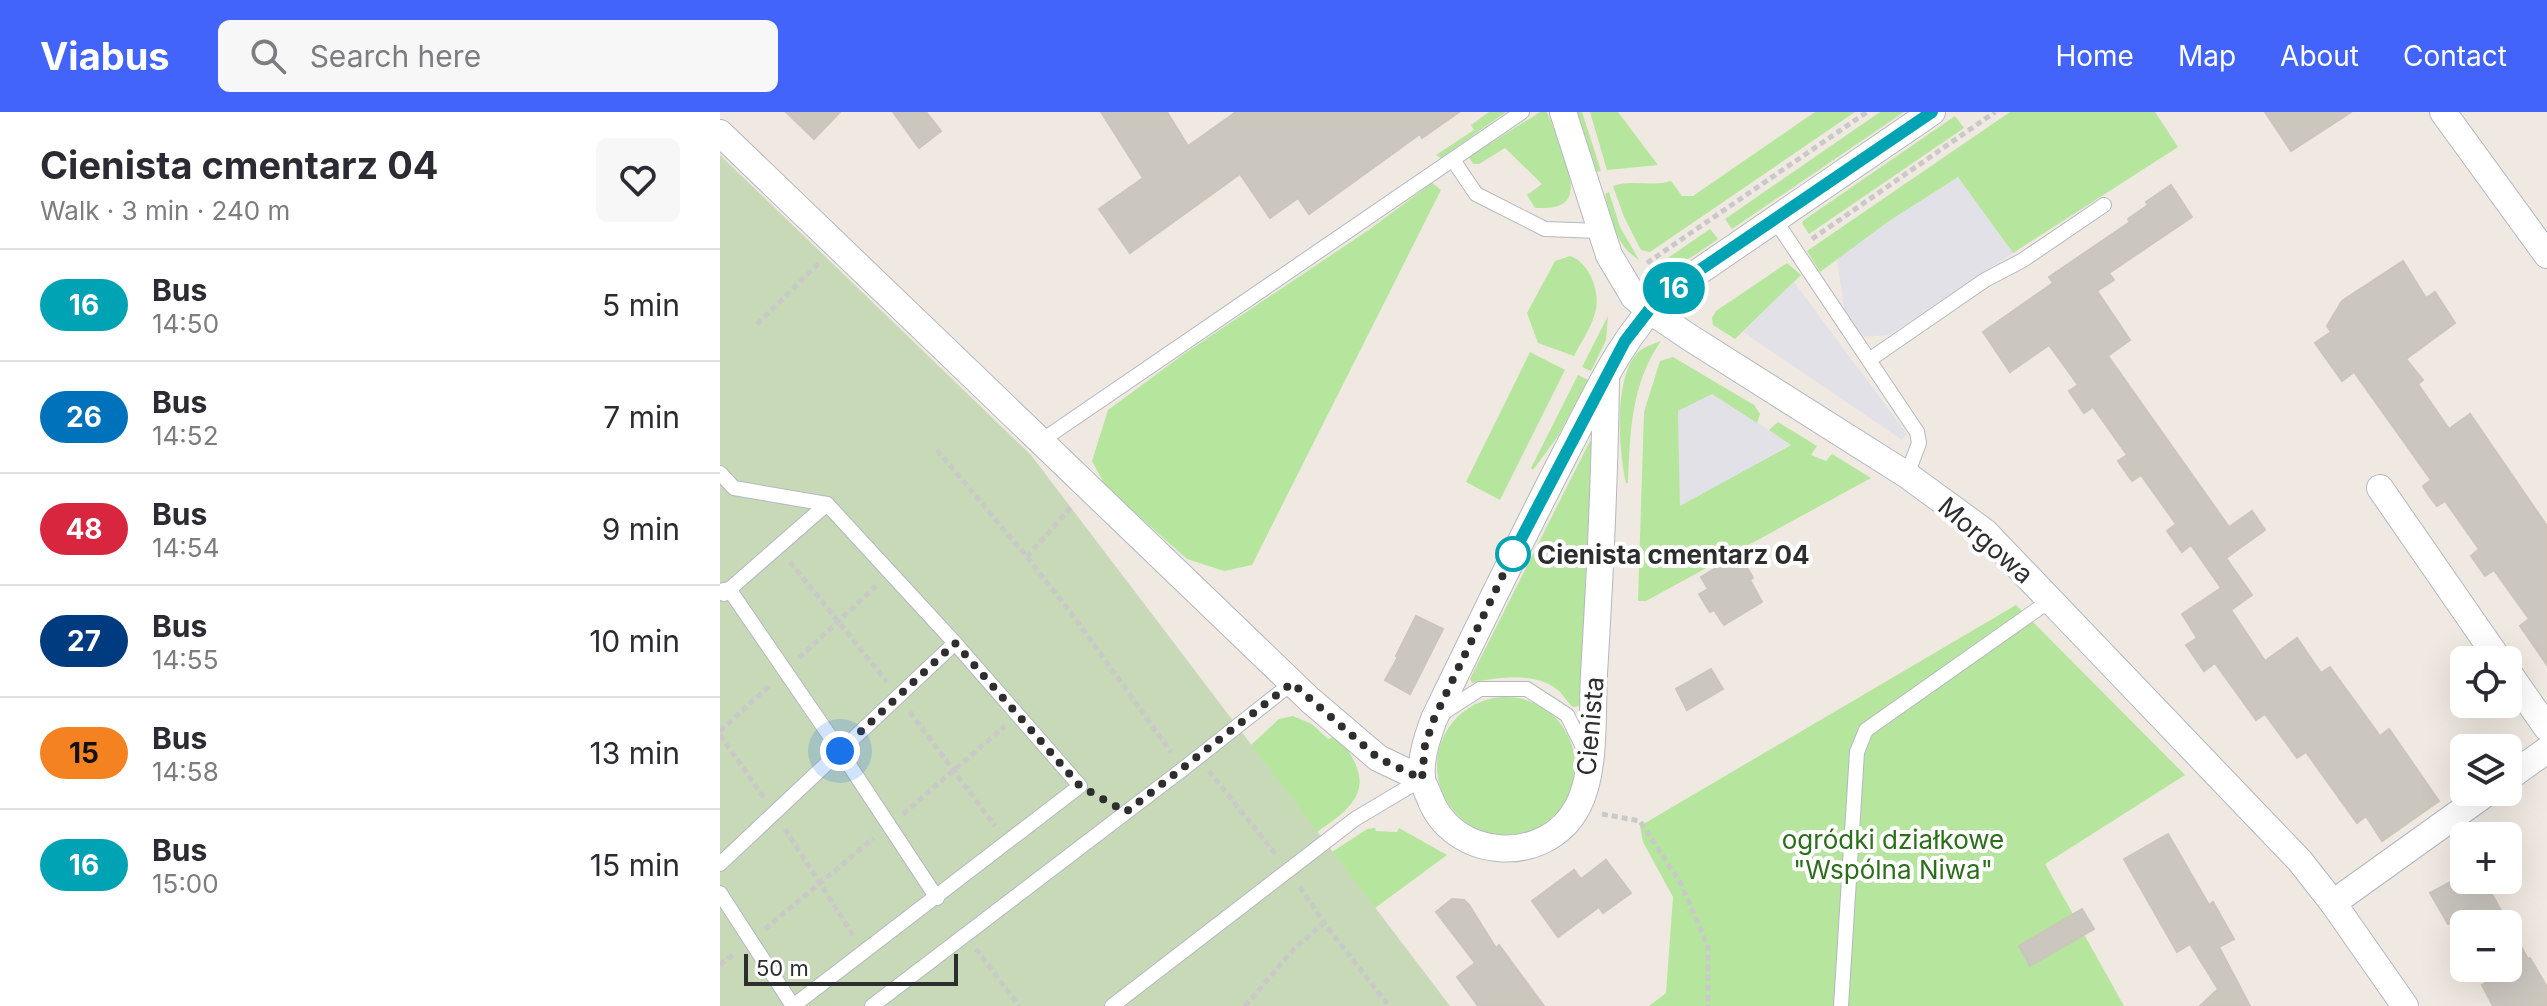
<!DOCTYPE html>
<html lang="en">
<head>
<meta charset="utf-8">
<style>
	body { margin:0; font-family:Inter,sans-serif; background:#f7f7f7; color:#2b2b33; height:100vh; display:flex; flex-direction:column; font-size:30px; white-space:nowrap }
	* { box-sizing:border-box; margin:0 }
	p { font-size:26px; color:#7c7c81 }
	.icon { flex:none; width:44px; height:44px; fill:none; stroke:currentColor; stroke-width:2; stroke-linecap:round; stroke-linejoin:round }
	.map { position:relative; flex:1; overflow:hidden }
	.side { display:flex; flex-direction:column; background:#fff; width:720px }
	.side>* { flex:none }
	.badge { padding:0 16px; border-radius:26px; font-size:28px; line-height:52px }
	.fabs { position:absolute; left:1730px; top:534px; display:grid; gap:16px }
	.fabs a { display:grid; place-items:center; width:72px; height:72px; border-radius:12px; background:#fff; box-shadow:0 8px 32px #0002; font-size:40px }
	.scale { position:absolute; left:24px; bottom:20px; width:214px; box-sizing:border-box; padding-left:8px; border:4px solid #2e2e2e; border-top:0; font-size:22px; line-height:28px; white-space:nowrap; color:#2e2e2e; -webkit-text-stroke:6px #fff; paint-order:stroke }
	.you { position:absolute; width:40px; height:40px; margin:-20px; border:6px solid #fff; border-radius:50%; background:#1a73e8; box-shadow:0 0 0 12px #1a73e833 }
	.map>.badge { position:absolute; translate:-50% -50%; box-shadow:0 0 0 4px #fff }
	.round { display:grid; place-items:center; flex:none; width:84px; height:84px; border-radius:12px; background:#f7f7f7 }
	.summary { display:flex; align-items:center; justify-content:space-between; height:136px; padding:0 40px }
	h1 { font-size:38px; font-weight:700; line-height:60px }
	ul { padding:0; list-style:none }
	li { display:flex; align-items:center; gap:24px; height:112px; padding:0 40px; border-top:2px solid #e1e1e2 }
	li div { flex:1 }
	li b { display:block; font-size:30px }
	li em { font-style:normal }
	li .badge { min-width:88px; font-weight:700; text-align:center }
	header { display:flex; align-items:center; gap:48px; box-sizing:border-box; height:112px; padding:0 40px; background:#4264fb; color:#fff }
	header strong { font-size:38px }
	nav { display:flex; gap:44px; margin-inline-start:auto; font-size:28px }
	.search { width:560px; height:72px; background:#f7f7f7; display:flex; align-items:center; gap:20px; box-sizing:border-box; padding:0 28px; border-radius:12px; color:#7c7c81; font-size:30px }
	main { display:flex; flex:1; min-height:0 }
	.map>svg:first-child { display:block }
</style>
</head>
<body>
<header>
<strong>Viabus</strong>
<div class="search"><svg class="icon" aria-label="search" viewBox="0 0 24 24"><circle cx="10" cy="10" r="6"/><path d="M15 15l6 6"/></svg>Search here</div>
<nav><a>Home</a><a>Map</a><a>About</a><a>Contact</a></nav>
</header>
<main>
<section class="side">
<div class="summary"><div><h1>Cienista cmentarz 04</h1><p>Walk · 3 min · 240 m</p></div><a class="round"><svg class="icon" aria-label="heart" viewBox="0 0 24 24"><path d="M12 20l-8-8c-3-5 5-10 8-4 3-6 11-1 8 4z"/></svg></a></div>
<ul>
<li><span class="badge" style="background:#00a3b4;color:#fff">16</span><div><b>Bus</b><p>14:50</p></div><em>5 min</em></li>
<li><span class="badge" style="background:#0072bc;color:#fff">26</span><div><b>Bus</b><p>14:52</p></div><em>7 min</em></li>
<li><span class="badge" style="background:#d7263d;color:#fff">48</span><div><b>Bus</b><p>14:54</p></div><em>9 min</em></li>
<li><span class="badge" style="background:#003b80;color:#fff">27</span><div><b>Bus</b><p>14:55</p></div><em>10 min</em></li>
<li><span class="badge" style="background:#f58220;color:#111">15</span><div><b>Bus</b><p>14:58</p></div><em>13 min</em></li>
<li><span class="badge" style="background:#00a3b4;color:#fff">16</span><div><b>Bus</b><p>15:00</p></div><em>15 min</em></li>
</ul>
</section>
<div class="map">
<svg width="1827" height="894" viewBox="0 0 1827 894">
	<rect width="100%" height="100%" fill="#efe9e1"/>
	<!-- industrial -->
	<g fill="#e3e1e8">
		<path d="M1238,65l55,76 -124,82 -29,2 -15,-24 -8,-54 52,-38z"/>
		<path d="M1074,170l113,152 -5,6 -159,-108z"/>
		<path d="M992,282l79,50 -111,63 -2,-96z"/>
	</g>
	<!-- green -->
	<g fill="#b6e59e">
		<path d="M769,0h17l-65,46 -5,-3 38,-25 -3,-5z"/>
		<path d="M820,0h7c7,18 36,75 18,90 -8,7 -20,6 -30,6l-8,-13 15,-11 -37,-36 -26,16h-6l-4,-7z"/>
		<path d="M857,0h5l19,59 -4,1z"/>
		<path d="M870,0h28l40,53 -51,5z"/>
		<path d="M1095,0h40l-205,140 -9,-2 -17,-33 -11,-31c19,-7 38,1 58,-5l11,15h11z"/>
		<path d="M1160,0h24l-172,117 -7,-10z"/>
		<path d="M1290,0h145l23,35 -165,106 -55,-76 -69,44 -69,51 -13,-21z"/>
		<path d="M1235,4l9,12 -155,106 -7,-11 2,-3z"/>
		<path d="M712,71l9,7 -189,375 -28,6 -37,-12 -81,-72 -14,-26 16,-51 76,-56 186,-125z"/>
		<path d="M889,80l11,35 19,33c-24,-15 -27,-40 -34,-66z"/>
		<path d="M990,117l8,10c-21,14 -36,29 -62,27z"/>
		<path d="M850,144c19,6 30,35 26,53 -3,16 -15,33 -22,47l-36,-13 -11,-30 28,-52z"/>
		<path d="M1067,151l14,12 -66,64 -22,-14 -1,-7 4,-7z"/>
		<path d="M888,204l-2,24 -15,31 -9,-4z"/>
		<path d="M941,229c-30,43 -31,91 -33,142h-2c-7,-32 -12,-97 8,-126 6,-9 16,-12 27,-16z"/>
		<path d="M810,240l35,18 -65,130 -34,-18z"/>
		<path d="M953,245l81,48 6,9 -3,9 -45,-29 -34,17 2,95 111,-61 -22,-15 9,-8 39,24 -6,9 15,6 6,-7 39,24 -225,123h-8l6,-189 16,-51z"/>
		<path d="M858,263l10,5 -30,56 -25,34 -2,-2z"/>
		<path d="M870,329l2,3 -12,262 -7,1c-5,-4 -8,-10 -13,-15 -22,-21 -61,-15 -88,-9l-2,-4z"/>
		<path d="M1296,493l169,170 -140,89 79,142h-475l17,-13 7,-96 -30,-55 -3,-16z"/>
		<circle cx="786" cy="654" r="69"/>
		<path d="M573,604l19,8 16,15 9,-3c38,46 26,66 -20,96l-66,-87 28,-26z"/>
		<path d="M655,716l1,3 21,1 2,-4 48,27 -72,53 -43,-56 35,-23z"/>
	</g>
	<!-- cemetery -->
	<path fill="#c8d9b8" d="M0,43l311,300 419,551h-730z"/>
	<!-- building -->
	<g fill="#cbc7bf" stroke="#cbc5ba" stroke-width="2">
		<path d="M66,0h54l-26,27z"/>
		<path d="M173,0h33l15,19 -22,17z"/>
		<path d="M381,0h66l21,34 48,-34h223l-37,26 -2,-4 -111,80 -11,-16 -28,20 -30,-44 -110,79 -31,-44 44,-31z"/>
		<path d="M1545,0h86l-60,39z"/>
		<path d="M1451,73l21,32 -83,56 5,7 -17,11 33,49 -22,16 121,171 23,-16 13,19 -39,28 26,37 -21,15 34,51 32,-23 24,35 9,-6 50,69 9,-7 50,72 -57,40 -16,-25 -9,7 -51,-71 -9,6 -32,-44 -9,6 -41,-57 -11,8 -18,-26 11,-7 -15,-24 39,-26 -30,-43 -9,7 -15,-21 9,-7 -35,-49 -9,6 -14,-20 9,-6 -34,-48 -9,6 -15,-22 9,-6 -29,-40 -39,27 -27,-40 70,-49 -4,-6 81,-55 -2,-3 20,-14 -2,-3z"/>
		<path d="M1683,149l23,37 9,-6 20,31 -49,36 17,21 -5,4 31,45 21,-15 77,112v139l-27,-39 9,-7 -35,-49 -9,6 -14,-20 8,-7 -34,-48 -8,5 -8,-10 -6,-10 8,-6 -77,-108 -12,9 -27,-38 16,-11 -4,-6 15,-25z"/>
		<path d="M1019,442l14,24 -3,2 12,22 -38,23 -10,-15 -4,2 -11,-18 9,-5 -7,-12z"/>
		<path d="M696,504l27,13 -33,65 -25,-14 13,-23 -2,-1z"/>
		<path d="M991,557l12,20 -36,21 -11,-21z"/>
		<path d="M1448,722l41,71 4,-3 21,37 -15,8 31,59h-50l18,-17 -28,-45 -13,8 -53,-93z"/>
		<path d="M886,748l25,33 -28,20 -4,-6 -41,30 -26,-36 42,-31 7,9z"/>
		<path d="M1734,768h30l44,79 2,-1 17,29v19h-54l-11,-21 26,-15v-46h-60l-18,-31z"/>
		<path d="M732,787l12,1 5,5 27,43 3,-3 45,61h-66l-21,-29 18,-14 -39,-51z"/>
		<path d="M1362,797l12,20 -64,37 -11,-20z"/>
	</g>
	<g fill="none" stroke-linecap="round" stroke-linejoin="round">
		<!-- service casing -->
		<g stroke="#b4b7c1" stroke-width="16">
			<g id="service">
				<path d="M733,48l23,34 69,35 55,2"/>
				<path d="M1055,108l142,212 2,11 -12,32"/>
				<path d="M1149,248l116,-80 38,-20 81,-55"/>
				<path d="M321,329l481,-329"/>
				<path d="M0,361l14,15 93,16 128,139 125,143 -287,220"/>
				<path d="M0,479l9,-2 111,162 97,147"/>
				<path d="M4,482l103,-90"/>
				<path d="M721,602l39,-25h47l40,26 21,42"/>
				<path d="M0,752l235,-221"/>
				<path d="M0,781l73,113"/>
				<path d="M152,894l311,-237 109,-86"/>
				<path d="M392,894l243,-187 67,-40"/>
				<path d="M1121,894l16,-254 9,-22 186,-131"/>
			</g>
		</g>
		<!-- minor casing -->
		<g stroke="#b4b7c1" stroke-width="28">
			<g id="minor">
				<path d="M843,0l46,143 25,42 15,13 40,27 218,138 78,57 315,329 33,42 72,103"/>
				<path d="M1723,0l104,143"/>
				<path d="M0,21l590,567 68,58 44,21"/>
				<path d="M886,264c-1,100 -6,199 -12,298 -2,39 2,98 -16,132 -32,62 -127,54 -149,-10 -2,-5 -6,-12 -7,-17 -2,-20 5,-41 12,-60 43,-89 86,-178 132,-267 29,-55 54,-114 100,-158l266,-182"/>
				<path d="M1660,376l119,172"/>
				<path d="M1788,560l39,56"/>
				<path d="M1788,666l39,-28"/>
				<path d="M1613,791l155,-111"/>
			</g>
		</g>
		<!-- path -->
		<g stroke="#c9c9c9" stroke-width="5" stroke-dasharray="6 4" stroke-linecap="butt">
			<path d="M1092,127l183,-127"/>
			<path d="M927,151l220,-151"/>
			<path d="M37,212l62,-61"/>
			<path d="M217,338l90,107 47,60 97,135"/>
			<path d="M307,445l45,-51"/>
			<path d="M70,450l97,120"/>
			<path d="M79,546l77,-72"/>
			<path d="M190,600l85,114"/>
			<path d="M0,619l51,-47"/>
			<path d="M0,623l44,63"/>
			<path d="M489,659l68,85"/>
			<path d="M183,702l102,-88"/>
			<path d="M882,702l38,7 41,63 27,63v59"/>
			<path d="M65,717l68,106"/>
			<path d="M580,775l24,36 65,83"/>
			<path d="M45,817l109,-91"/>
			<path d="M256,837l43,57"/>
			<path d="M0,853l15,-12"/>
			<path d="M525,894l49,-57 30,-26"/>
		</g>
		<!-- service -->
		<use href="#service" stroke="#fff" stroke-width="14"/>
		<!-- minor -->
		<use href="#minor" stroke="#fff" stroke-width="26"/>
	</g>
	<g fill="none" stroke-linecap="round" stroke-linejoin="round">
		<!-- line casing -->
		<g stroke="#fff" stroke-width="18">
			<path id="line" d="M793,442l112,-213 24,-31 36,-30 247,-168"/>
		</g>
		<!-- line -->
		<use href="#line" stroke="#00a3b4" stroke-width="12"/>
		<!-- walk -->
		<path stroke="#2e2e2e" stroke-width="8" stroke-dasharray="0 14.4" d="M120,639l115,-108 125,143 46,26 166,-129 86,75 44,21 3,-34 9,-26 79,-165"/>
	</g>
	<!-- markers -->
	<circle fill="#fff" stroke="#00a3b4" stroke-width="4" cx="793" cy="442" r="16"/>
	<g text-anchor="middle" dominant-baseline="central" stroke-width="8" stroke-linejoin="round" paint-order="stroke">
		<!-- street labels -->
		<g font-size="26" fill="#2e2e2e" stroke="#fff">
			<text transform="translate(1266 428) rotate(41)">Morgowa</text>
			<text transform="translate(870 614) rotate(-85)">Cienista</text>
		</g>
		<!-- stop labels -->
		<g font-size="26" font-weight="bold" fill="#2e2e2e" stroke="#fff" text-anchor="start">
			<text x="817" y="442">Cienista cmentarz 04</text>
		</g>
		<!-- park labels -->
		<g font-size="26" fill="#2c6e1b" stroke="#fff">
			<text x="1173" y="727">ogródki działkowe<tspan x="1173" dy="30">"Wspólna Niwa"</tspan></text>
		</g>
	</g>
</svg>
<div class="fabs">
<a><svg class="icon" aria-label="locate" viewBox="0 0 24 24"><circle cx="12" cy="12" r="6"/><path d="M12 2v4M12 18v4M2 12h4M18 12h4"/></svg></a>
<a><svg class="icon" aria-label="layers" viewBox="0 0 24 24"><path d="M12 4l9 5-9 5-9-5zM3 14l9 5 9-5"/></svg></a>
<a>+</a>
<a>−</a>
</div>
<div class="scale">50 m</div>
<div class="you" style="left:120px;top:639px"></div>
<b class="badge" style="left:954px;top:176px;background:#00a3b4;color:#fff">16</b>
</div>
</main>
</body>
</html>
